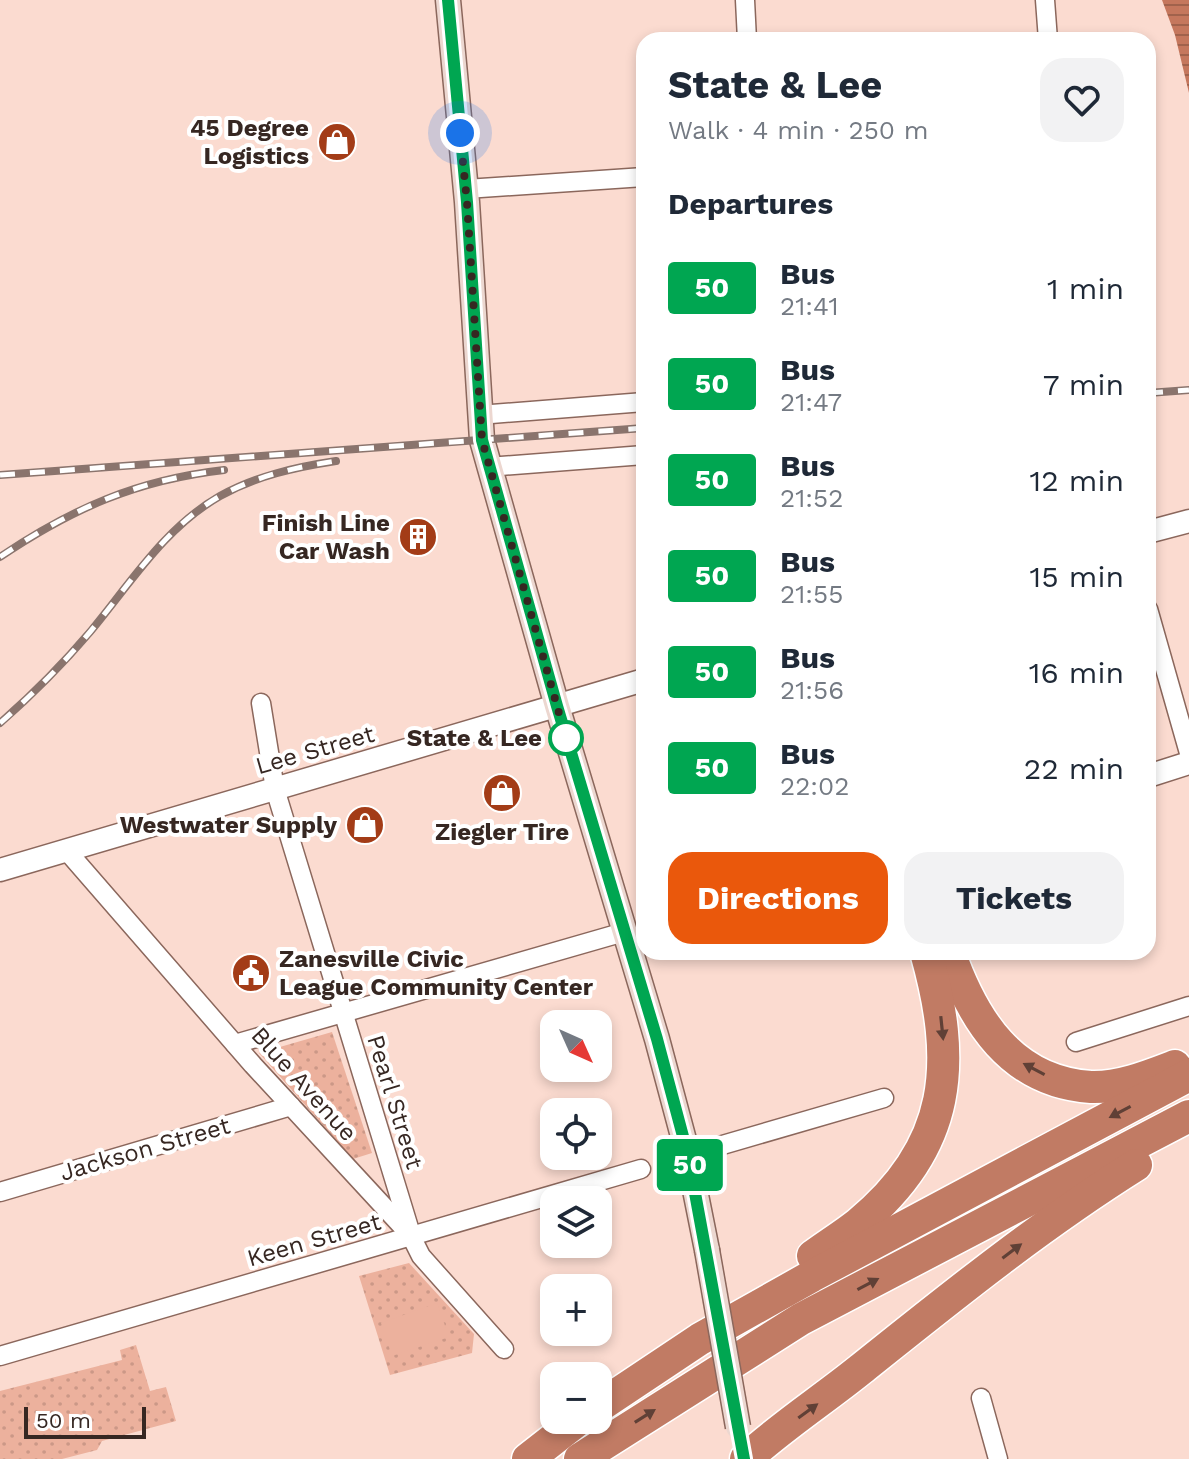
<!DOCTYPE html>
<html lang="en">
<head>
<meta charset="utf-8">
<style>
	body { margin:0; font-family:"Work Sans",sans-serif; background:#f2f2f3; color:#1f2937; height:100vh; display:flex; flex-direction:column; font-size:30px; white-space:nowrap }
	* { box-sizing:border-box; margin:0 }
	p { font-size:26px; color:#747a83 }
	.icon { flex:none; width:44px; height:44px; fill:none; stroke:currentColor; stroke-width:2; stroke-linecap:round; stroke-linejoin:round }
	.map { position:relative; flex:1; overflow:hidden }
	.drawer { position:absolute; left:636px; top:32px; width:520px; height:928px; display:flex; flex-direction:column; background:#fff; border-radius:24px; box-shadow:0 4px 12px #0003 }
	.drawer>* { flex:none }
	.badge { padding:0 16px; border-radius:6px; font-size:28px; line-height:52px }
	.needle { width:52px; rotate:135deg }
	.tools { position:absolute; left:540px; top:1010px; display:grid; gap:16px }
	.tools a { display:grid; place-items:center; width:72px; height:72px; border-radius:16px; background:#fff; box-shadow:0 4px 12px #0003; font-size:40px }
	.scale { position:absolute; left:24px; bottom:20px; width:122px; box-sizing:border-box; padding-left:8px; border:4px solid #362722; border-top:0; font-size:22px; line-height:28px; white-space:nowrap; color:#362722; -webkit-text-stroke:6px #fff; paint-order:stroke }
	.you { position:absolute; width:40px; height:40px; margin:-20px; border:6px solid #fff; border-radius:50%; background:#1a73e8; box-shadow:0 0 0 12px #1a73e833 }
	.map>.badge { position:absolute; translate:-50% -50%; box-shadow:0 0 0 4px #fff }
	h2 { padding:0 32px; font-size:30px; line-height:72px }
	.round { display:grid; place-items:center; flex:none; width:84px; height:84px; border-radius:24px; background:#f2f2f3 }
	.overview { display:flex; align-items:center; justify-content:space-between; height:136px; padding:0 32px }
	h1 { font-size:38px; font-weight:700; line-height:60px }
	.action { display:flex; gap:16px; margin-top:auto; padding:16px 32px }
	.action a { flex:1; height:92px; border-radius:24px; background:#ea580c; color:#fff; font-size:32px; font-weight:700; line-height:92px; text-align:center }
	.action a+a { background:#f2f2f3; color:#1f2937 }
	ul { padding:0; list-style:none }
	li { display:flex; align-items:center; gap:24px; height:96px; padding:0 32px }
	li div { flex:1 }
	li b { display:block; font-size:30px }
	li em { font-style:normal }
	li .badge { min-width:88px; font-weight:700; text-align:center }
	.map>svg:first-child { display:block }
</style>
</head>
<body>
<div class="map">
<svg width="1189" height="1459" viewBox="0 0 1189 1459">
	<defs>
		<pattern id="park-dots" width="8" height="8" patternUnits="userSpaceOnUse" patternTransform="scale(2)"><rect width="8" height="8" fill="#ecb19d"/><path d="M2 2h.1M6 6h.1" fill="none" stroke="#cb9887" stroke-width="1.8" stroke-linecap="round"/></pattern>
		<pattern id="water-rules" width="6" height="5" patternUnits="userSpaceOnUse" patternTransform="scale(2)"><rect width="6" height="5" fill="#c5775d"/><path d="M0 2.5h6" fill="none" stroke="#a1624c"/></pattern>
	</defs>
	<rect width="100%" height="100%" fill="#fbdbd0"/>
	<!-- park -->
	<g fill="url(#park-dots)">
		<path d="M332,1032l40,121 -19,6 -94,-106z"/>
		<path d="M409,1263l65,71 -2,19 -82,22 -31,-99z"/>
		<path d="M136,1345l14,46 16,-4 10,34 -74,20 -5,9 -35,9h-62v-68l122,-31 -2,-10z"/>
	</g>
	<!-- garden -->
	<path fill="#ecb19d" d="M437,1303l12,34 -57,19 -11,-33z"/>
	<!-- water -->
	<path fill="url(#water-rules)" d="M1162,0h27v93l-14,-58z"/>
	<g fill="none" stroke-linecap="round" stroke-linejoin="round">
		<!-- minor casing -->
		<g stroke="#8b675c" stroke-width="21">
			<g id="minor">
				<path d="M745,0l2,40"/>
				<path d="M1045,0l3,40"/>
				<path d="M466,189l178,-12"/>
				<path d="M479,415l165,-13"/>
				<path d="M488,467l156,-12"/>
				<path d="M1148,609l41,144"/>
				<path d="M261,703l14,86 135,442"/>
				<path d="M67,851l186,214 158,171 10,20 83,93"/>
				<path d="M1076,1042l113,-36"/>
				<path d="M235,1044l389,-112"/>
				<path d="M688,1155l196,-57"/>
				<path d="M0,1192l291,-86"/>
				<path d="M0,1356l641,-187"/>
				<path d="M981,1398l17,61"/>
			</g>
		</g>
		<!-- tertiary casing -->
		<g stroke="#8b675c" stroke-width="25">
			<g id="tertiary">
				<path d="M1148,532l41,-11"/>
				<path d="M1148,776l41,-13"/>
				<path d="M0,870l644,-190"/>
			</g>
		</g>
		<!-- secondary casing -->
		<g stroke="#8b675c" stroke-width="27">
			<path id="secondary" d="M448,0l19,202 15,238 75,266 100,333 31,116 19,95"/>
		</g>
		<!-- motorway casing -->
		<g stroke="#fff" stroke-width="35">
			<g id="motorway">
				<path d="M949,952c24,68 62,130 142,135 28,1 58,-11 84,-21"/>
				<path d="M813,1256c15,-11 31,-21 45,-32 95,-78 99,-162 68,-272"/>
				<path d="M598,1407l102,-68 112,-63 377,-201"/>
				<path d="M528,1459l50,-39"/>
				<path d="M580,1459l221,-140 388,-203"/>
				<path d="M746,1459c36,-33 78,-60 115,-90 90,-72 178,-143 275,-204"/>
			</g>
		</g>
		<!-- minor -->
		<use href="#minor" stroke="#fff" stroke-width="18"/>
		<!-- tertiary -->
		<use href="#tertiary" stroke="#fff" stroke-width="22"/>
		<!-- secondary -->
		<use href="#secondary" stroke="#ecd7d0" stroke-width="24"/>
		<!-- motorway -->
		<use href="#motorway" stroke="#c17b64" stroke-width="32"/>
		<!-- rail casing -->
		<g stroke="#8a746d" stroke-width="8">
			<g id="rail">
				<path d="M1148,393l41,-3"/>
				<path d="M0,475l644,-47"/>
				<path d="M0,557c73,-49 137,-77 224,-87"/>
				<path d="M0,723c32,-28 62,-58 90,-91 40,-48 74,-104 130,-136 36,-20 76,-29 116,-35"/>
			</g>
		</g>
		<!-- rail -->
		<use href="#rail" stroke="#fff" stroke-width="5" stroke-dasharray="15" stroke-linecap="butt"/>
		<!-- secondary-bridge casing -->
		<g stroke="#8b675c" stroke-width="27" stroke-linecap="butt">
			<path id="secondary-bridge" d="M707,1250l31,177"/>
		</g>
		<!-- secondary-bridge -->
		<use href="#secondary-bridge" stroke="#ecd7d0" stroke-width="24"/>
	</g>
	<!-- one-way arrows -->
	<defs><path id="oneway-solid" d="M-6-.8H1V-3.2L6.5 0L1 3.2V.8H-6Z" transform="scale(2)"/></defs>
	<g fill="#604036">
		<use href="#oneway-solid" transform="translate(942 1028) rotate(84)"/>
		<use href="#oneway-solid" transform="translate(1034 1069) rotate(-152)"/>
		<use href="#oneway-solid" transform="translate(1120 1112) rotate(152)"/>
		<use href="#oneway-solid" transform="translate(1012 1251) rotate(-37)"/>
		<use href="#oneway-solid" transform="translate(868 1284) rotate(-28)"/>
		<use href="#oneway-solid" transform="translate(808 1411) rotate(-36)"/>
		<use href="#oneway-solid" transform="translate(645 1416) rotate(-32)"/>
	</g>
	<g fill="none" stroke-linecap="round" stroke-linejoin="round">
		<!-- line casing -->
		<g stroke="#fff" stroke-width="18">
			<path id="line" d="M448,0l19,202 15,238 75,266 100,333 31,116 56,304"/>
		</g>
		<!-- line -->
		<use href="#line" stroke="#00a651" stroke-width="12"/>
		<!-- walk -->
		<path stroke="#362722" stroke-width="8" stroke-dasharray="0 14.4" d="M460,133l7,69 15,238 84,298"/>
	</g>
	<!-- icons -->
	<defs>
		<g id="shop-disc" transform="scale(2)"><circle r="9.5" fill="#a33c17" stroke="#fff"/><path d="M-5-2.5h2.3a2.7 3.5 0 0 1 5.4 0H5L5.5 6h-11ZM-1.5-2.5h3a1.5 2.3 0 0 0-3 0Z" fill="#fff"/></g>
		<g id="building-disc" transform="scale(2)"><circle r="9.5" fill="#a33c17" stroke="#fff"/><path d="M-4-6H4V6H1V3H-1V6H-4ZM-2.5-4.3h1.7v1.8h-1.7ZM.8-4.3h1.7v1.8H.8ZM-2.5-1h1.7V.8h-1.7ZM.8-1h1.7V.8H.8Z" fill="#fff"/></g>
		<g id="civic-disc" transform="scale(2)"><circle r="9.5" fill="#a33c17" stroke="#fff"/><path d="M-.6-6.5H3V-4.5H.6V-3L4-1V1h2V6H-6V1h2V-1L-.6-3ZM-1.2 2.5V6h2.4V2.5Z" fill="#fff"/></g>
	</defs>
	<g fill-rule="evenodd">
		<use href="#shop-disc" x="337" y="142"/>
		<use href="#building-disc" x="418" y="537"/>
		<use href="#shop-disc" x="502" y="793"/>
		<use href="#shop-disc" x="365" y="825"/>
		<use href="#civic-disc" x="251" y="973"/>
	</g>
	<!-- markers -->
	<circle fill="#fff" stroke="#00a651" stroke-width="4" cx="566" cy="738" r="16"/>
	<g text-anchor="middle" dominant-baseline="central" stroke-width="8" stroke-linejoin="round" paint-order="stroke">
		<!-- poi labels -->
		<g font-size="24" font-weight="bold" fill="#362722" stroke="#fff" text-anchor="end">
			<text x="309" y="128">45 Degree<tspan x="309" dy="28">Logistics</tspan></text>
			<text x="390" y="523">Finish Line<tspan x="390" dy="28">Car Wash</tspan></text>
			<text x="337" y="825">Westwater Supply</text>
			<text x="502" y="832" text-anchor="middle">Ziegler Tire</text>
			<text x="279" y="959" text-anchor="start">Zanesville Civic<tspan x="279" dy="28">League Community Center</tspan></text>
		</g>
		<!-- stop labels -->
		<g font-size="24" font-weight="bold" fill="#362722" stroke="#fff" text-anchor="end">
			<text x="542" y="738">State &amp; Lee</text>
		</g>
		<!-- street labels -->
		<g font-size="24" fill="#362722" stroke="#fff">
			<text transform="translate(315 750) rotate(-16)">Lee Street</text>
			<text transform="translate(304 1084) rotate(48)">Blue Avenue</text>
			<text transform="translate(395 1102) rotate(73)">Pearl Street</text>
			<text transform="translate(145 1149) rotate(-16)">Jackson Street</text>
			<text transform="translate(314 1240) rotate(-16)">Keen Street</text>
		</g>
	</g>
</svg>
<div class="tools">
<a><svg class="needle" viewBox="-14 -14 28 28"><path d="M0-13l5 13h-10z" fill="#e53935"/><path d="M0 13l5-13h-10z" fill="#747a83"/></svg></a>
<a><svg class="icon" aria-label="locate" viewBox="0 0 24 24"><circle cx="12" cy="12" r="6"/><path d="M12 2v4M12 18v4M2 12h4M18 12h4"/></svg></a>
<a><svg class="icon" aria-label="layers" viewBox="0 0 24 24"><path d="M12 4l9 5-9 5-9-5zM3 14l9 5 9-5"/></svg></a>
<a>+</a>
<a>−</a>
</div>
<div class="scale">50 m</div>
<div class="you" style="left:460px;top:133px"></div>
<b class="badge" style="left:690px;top:1165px;background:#00a651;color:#fff">50</b>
<section class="drawer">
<div class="overview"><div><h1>State &amp; Lee</h1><p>Walk · 4 min · 250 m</p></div><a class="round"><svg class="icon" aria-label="heart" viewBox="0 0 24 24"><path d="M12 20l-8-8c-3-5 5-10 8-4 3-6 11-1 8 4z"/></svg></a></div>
<h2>Departures</h2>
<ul>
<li><span class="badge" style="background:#00a651;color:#fff">50</span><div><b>Bus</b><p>21:41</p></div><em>1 min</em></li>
<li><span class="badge" style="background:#00a651;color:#fff">50</span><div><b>Bus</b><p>21:47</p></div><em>7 min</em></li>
<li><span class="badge" style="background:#00a651;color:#fff">50</span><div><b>Bus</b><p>21:52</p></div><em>12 min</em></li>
<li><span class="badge" style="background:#00a651;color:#fff">50</span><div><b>Bus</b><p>21:55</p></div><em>15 min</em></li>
<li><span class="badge" style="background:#00a651;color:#fff">50</span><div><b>Bus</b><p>21:56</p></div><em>16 min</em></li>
<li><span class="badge" style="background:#00a651;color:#fff">50</span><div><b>Bus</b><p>22:02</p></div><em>22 min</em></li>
</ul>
<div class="action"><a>Directions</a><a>Tickets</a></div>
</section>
</div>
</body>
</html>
